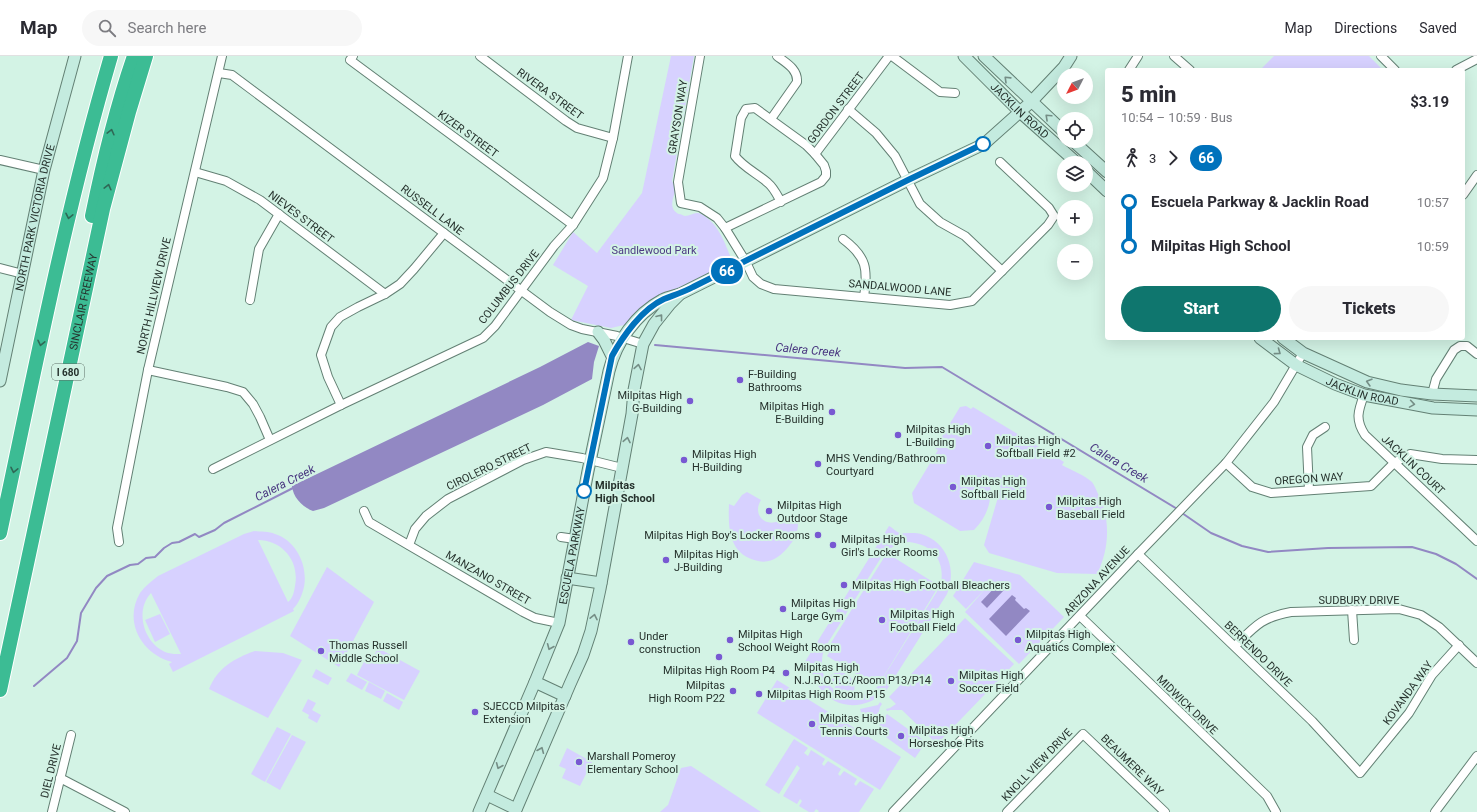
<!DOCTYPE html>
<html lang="en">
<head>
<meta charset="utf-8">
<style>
	body { margin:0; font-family:Roboto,sans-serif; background:#f7f7f7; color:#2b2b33; height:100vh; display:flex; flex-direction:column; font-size:15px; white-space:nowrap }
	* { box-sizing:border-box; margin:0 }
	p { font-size:13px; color:#7c7c81 }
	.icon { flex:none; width:22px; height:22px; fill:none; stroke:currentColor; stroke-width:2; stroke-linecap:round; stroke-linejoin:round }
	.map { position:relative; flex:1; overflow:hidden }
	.drawer { position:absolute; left:1105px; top:12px; width:360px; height:272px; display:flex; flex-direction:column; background:#fff; border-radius:4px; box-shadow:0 4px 16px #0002 }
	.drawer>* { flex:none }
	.badge { padding:0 8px; border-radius:13px; font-size:14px; line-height:26px }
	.needle { width:26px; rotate:228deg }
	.buttons { position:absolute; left:1057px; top:12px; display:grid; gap:8px }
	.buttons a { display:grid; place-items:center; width:36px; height:36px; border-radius:50%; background:#fff; box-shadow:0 4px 16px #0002; font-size:20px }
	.map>.badge { position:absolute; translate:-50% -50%; box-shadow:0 0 0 2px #fff }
	.legs { display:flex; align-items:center; gap:6px; height:44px; padding:0 16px; font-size:13px }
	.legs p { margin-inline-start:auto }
	.head { display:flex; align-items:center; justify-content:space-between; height:68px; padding:0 16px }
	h1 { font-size:22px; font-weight:800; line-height:30px }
	.primary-button { display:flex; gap:8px; margin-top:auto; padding:8px 16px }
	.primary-button a { flex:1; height:46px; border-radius:24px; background:#0f766e; color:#fff; font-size:16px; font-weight:800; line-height:46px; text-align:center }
	.primary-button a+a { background:#f7f7f7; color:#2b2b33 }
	ul { padding:0 16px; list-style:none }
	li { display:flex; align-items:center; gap:14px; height:44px; font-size:15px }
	li i { display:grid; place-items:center; width:6px; height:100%; margin:0 5px; background:currentColor }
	li i::after { content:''; width:10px; height:10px; margin:-5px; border:3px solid; border-radius:50%; background:#fff }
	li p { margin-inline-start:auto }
	li:first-child i { background:linear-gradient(#0000 50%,currentColor 0) }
	li:last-child i { background:linear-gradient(currentColor 50%,#0000 0) }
	header { display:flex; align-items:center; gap:24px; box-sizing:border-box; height:56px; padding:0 20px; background:#fff; border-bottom:1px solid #e1e1e2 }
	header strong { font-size:19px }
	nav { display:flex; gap:22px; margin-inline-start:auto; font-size:14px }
	.search { width:280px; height:36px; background:#f7f7f7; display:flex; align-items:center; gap:10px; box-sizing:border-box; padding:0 14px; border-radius:22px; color:#7c7c81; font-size:15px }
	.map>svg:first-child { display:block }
</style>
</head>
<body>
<header>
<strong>Map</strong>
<div class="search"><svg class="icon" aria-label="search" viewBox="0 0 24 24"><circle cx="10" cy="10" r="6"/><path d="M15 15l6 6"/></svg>Search here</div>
<nav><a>Map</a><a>Directions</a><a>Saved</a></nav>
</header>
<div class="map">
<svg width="1477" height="756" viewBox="0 0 1477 756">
	<rect width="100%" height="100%" fill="#d3f3e5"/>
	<!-- green -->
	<g fill="#d7d1ff" fill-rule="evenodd">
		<path d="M671,0h23l-22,125 4,8c-3,9 -8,20 3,25 2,0 5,2 6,2 6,0 10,-5 16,-2 18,9 25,32 32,49l-84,38 -25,24 -13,3 -40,-8 17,-34 -35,-21 20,-33 24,21 45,-60z"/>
		<path d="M1274,0h95l14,14h-123z"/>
		<path d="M966,350l5,3 2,-2 91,55 -2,3c9,5 22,10 30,17 3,4 5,10 7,14 12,24 10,54 -2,78l-40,-1 -68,-20 -5,-8 17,-58 -11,-3c2,18 -3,33 -16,46l-14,1 -46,-28 -2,-10 26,-43 -3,-2 25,-41z"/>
		<path d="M747,436l14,8c-11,18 11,32 24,15l13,8c0,9 -3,16 -9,23 -8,10 -18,18 -31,15 -29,-6 -30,-32 -29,-57l5,2 8,-11z"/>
		<path d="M889,470c4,2 7,6 11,7 5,1 14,-1 21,1 27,8 36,37 26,60l-61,97c-20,19 -50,20 -67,-4 -8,-11 -3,-14 -16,-22zM909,486c25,3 36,19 32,43l-63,101c-10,10 -21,11 -35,8l-2,-1 2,-4 11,4c4,-16 -13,-28 -26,-16l8,8 -2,4c-13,-9 -14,-26 -10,-40l58,-93c8,-9 16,-13 27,-14z"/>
		<path d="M254,475c7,1 15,0 21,3 22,7 33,32 29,53 -2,8 -5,16 -11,22l1,2 -121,61 -4,-8 3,-2c-30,-8 -49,-40 -32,-69 5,-7 12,-12 18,-17l86,-42zM258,484c24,0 42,21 37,46 -1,6 -2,12 -7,16zM151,537l30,61h-1c-4,0 -8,0 -12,-1 -24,-8 -34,-42 -17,-60z"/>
		<path d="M890,499l46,29 -2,3 3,2 -58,95 -4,-2 -2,2 -46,-28 2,-3 -3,-2 59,-95 3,2z"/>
		<path d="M974,506l46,13 44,42 -45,47 -54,-52 21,-24 -20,21 -13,-13z"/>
		<path d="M327,511l47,35 -35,65 -49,-31z"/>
		<path d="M160,558l10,20 -15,8 -10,-22z"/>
		<path d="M965,562l49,46 -77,80 -35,-34h-12l-3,1 -1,-2 4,-1 6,-4 -7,-7z"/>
		<path d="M378,592l42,23 -16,29 -47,-25 8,-15 5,3z"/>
		<path d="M255,595l28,2 19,7 -34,58 -59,-29c8,-21 26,-31 46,-38z"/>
		<path d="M316,613l16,9 -4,7 -16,-8z"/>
		<path d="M351,617l16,9 -5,8 -16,-9z"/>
		<path d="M777,624l124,77 -21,33 -123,-77z"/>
		<path d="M369,626l16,9 -4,8 -16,-8z"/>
		<path d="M387,637l16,9 -4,8 -16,-9z"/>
		<path d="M308,643l8,4 -4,7 9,5 -4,8 -9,-5 1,-3 -7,-4z"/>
		<path d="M880,646l2,2 -2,3 -4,17c-8,-2 -13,-6 -16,-15l18,-4z"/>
		<path d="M887,658l39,28 -11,16 -39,-28z"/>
		<path d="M277,671l14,7 -26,48 -14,-8z"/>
		<path d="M292,679l14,7 -26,48 -14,-8z"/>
		<path d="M794,683l14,9 -4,5 4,3 3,-6 14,9 -3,5 2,2 4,-5 13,8 -3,5 2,2 4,-5 13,8 -3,5 2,2 4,-5 14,8 -15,23h-41l1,-1 -3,-2 -2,3h-5l-10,-6 3,-5 -2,-2 -3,5 -14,-8 17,-28 -3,-3 -18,29 -14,-9z"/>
		<path d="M567,692l25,14 -12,24 -18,-8 4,-9 -7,-3z"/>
		<path d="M691,710l70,46h-101l8,-7 13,-37z"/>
	</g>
	<!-- water -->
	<g fill="#9288c3">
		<path d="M588,286l11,4 -5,16 -2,17 -49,26 -219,103 -11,3c-11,-4 -20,-14 -21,-25l248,-119z"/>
		<path d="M998,528l6,6 -17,18 -6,-6z"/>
		<path d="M1012,539l4,3 -1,2 9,9 2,-1 4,3 -24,25 -17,-17z"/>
	</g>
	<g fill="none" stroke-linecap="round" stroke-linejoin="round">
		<!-- stream -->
		<g stroke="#9288c3" stroke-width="2">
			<path d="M655,289l250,23 37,-1 237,143"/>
			<path d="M1182,457l29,20 31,13 26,6 60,-4 84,-1 24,7 20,10 21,15"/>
			<path d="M34,630l33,-28 10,-17 4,-28 15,-25 11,-12 23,-11 8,-1 8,-6 9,-1 9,-9 8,-5 7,-1 16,-8 4,3 16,-7 9,-7 69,-35"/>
		</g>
		<!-- street casing -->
		<g stroke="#638074" stroke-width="10">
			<g id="street">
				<path d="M353,0l-3,4 223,165"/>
				<path d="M480,0l86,65 11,7 36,10"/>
				<path d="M700,0l-22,126 3,21 19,4 17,11 8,10 21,34 7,15 8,7 13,5 176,16 22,-4 76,-76 6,-9 -5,-8 -49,-46"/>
				<path d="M892,0l48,36 15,1"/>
				<path d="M1174,0l16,14"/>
				<path d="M1381,0l14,14"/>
				<path d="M1129,14l9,-14"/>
				<path d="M1456,14l21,-11"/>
				<path d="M219,17l13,2 318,237 21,13 11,4 35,7 26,8"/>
				<path d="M848,53l28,24 19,23 25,48 20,18 25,14 37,35"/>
				<path d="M771,63l26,-37c1,-13 -11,-19 -20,-26"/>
				<path d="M815,98l74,-98"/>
				<path d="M0,104l44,10"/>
				<path d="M195,116l31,9 34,19 125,94"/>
				<path d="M1463,139l14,-20"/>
				<path d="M725,172l96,-46 5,-6v-5l-2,-6 -9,-11 -9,-9 -51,-37 -9,1 -5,9 -6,38c8,11 23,18 33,27 6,5 9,12 13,19"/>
				<path d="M843,183c24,18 25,30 21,58"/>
				<path d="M0,212l23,6"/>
				<path d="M250,244l9,-51 20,-35"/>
				<path d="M148,314l79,17 16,5 10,12 7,13 10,23"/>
				<path d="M1432,338l4,-15 18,-29 6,-4h7l10,8"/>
				<path d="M1364,339c-6,16 -9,25 1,40l112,106"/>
				<path d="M341,349l-13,-28 -7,-22 10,-28 9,-10 18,-10 27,-13 15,-10 14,-15 30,-36"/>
				<path d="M1226,407l26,24 19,6 100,-7 23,-23 16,-9 32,5 35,1"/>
				<path d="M213,413l128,-64 142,-67 12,-12 59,-80 19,-21 30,-47 10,-40 15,-82"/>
				<path d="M1309,434l-2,-43 6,-12 12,-8"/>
				<path d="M364,455l5,11 154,90 12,6 24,5"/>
				<path d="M561,481l14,2"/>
				<path d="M119,486l-2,-14 31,-158 74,-314"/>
				<path d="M409,489l6,-16 11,-13 22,-17 75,-39 23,-8 36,6 40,10"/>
				<path d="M1138,498l174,167 48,52 49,-60 23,-38 27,-30"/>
				<path d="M1352,554l2,30"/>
				<path d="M1080,560l187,180 9,16"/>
				<path d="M1235,590c20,-20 27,-29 56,-34l108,-3 22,6 18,12 38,36"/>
				<path d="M60,722l65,34"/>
				<path d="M52,756l19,-77"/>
				<path d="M893,756l245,-258 88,-91 48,-61 29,-49"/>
				<path d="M1007,756l76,-78 82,78"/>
				<path d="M1435,756l42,-56"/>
			</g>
		</g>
		<!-- secondary casing -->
		<g stroke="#638074" stroke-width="13">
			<g id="secondary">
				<path id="s1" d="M964,0l56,56 57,51"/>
				<path d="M984,0l80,76"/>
				<path d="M1073,85l34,31"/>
				<path d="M1086,115l21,20"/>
				<path d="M598,276l6,8 8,16"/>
				<path id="s2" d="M1260,282l36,27 39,19 29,11 69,13 44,2"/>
				<path d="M1283,282l20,15 64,29 34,8 31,4 45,2"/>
				<path id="s3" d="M0,325l44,-211 31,-114"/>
				<path d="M567,522l34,5"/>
				<path d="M535,626l30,14"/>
				<path d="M487,739l29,14"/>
				<path id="s4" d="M479,756l56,-130 24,-59 29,-152 21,-100c7,-29 27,-57 53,-71 6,-3 12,-4 18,-6l228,-114 76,-36 47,-42 33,-35 7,-11"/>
				<path d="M515,756l55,-128 13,-29 8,-24 9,-42 32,-175 2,-24 9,-46 11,-20 16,-20 9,-9"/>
			</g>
		</g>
		<!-- highway casing -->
		<g stroke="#fff" stroke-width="16">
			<g id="highway">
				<path d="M92,160c11,-54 24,-108 42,-160"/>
				<path d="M0,477c34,-159 65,-320 111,-477"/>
				<path id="s5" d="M0,634l103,-481 26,-97 17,-56"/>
			</g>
		</g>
		<!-- street -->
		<use href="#street" stroke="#fff" stroke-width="8"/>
		<!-- secondary -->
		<use href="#secondary" stroke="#c4ebdf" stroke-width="11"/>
		<!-- highway -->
		<use href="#highway" stroke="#3cbc94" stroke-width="14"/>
	</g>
	<!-- one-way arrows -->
	<defs><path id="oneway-chevron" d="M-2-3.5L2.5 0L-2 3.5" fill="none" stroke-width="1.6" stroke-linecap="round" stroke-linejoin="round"/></defs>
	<g stroke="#758e86">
		<use href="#oneway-chevron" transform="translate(1007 23) rotate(-136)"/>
		<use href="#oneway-chevron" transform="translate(1048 61) rotate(-137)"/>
		<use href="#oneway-chevron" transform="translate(660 261) rotate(-52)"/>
		<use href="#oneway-chevron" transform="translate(1278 296) rotate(36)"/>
		<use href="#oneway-chevron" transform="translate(638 311) rotate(-80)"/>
		<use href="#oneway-chevron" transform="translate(1369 326) rotate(-164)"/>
		<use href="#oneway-chevron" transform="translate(1412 348) rotate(9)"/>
		<use href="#oneway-chevron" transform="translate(627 384) rotate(-79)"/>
		<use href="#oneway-chevron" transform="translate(594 561) rotate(-78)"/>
		<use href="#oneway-chevron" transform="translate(550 591) rotate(113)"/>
		<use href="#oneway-chevron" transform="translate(541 694) rotate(-67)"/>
		<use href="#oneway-chevron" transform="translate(499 710) rotate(113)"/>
	</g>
	<g stroke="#2f6956">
		<use href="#oneway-chevron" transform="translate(111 76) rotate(-76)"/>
		<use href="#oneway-chevron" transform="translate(108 131) rotate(-76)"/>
		<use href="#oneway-chevron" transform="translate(69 160) rotate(102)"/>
		<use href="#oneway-chevron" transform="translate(41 287) rotate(102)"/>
		<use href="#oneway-chevron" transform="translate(14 414) rotate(102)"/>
	</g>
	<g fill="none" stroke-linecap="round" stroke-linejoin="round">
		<!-- line-1 casing -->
		<g stroke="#fff" stroke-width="9">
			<path id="line-1" d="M584,435l28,-135c11,-20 30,-47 52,-57 10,-4 20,-7 29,-12l215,-107 75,-36"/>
		</g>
		<!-- line-1 -->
		<use href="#line-1" stroke="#0072bc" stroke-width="6"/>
	</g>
	<!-- markers -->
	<g fill="#fff" stroke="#0072bc" stroke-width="2">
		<circle cx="983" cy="88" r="7"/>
		<circle cx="584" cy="435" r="7"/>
	</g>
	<g fill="#7858d2" stroke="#d3f3e5" stroke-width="1.5">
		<circle cx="740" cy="324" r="4"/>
		<circle cx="690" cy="345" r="4"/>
		<circle cx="832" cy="356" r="4"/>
		<circle cx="898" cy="379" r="4"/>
		<circle cx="988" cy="390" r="4"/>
		<circle cx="684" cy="404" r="4"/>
		<circle cx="818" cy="408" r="4"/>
		<circle cx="953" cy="431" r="4"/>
		<circle cx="1049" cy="451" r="4"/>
		<circle cx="769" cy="455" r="4"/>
		<circle cx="818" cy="479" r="4"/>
		<circle cx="833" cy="489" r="4"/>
		<circle cx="666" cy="504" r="4"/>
		<circle cx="844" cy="529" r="4"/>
		<circle cx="783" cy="553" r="4"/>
		<circle cx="882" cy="564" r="4"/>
		<circle cx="730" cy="584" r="4"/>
		<circle cx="1018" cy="584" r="4"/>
		<circle cx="631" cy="586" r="4"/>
		<circle cx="321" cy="595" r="4"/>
		<circle cx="719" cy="601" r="4"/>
		<circle cx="786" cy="617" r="4"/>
		<circle cx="951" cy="625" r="4"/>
		<circle cx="733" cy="635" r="4"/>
		<circle cx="759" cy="638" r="4"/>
		<circle cx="475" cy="656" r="4"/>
		<circle cx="812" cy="668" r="4"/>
		<circle cx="901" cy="680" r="4"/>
		<circle cx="579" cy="706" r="4"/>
	</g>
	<g text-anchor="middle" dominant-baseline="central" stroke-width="4" stroke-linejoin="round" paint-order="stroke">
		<!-- shield labels -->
		<rect fill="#d3f3e5" stroke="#5a6c64" stroke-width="1" x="52" y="308" width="32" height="16" rx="3"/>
		<g font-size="10" font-weight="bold" fill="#26322d">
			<text x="68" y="316">I 680</text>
		</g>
		<!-- street labels -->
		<g font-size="11" fill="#26322d" stroke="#d3f3e5">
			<text transform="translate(550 38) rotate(36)">RIVERA STREET</text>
			<text transform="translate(836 52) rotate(-53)">GORDON STREET</text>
			<text stroke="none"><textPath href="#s1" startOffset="78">JACKLIN ROAD</textPath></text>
			<text transform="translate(678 61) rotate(-81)">GRAYSON WAY</text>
			<text transform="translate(468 78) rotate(36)">KIZER STREET</text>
			<text transform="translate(432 154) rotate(37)">RUSSELL LANE</text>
			<text transform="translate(301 161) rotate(37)">NIEVES STREET</text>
			<text stroke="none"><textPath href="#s3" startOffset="167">NORTH PARK VICTORIA DRIVE</textPath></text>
			<text transform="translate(509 231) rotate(-52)">COLUMBUS DRIVE</text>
			<text transform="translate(900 232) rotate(5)">SANDALWOOD LANE</text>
			<text transform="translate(154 240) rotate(-77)">NORTH HILLVIEW DRIVE</text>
			<text stroke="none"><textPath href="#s5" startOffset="397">SINCLAIR FREEWAY</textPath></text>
			<text stroke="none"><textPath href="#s2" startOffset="117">JACKLIN ROAD</textPath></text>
			<text transform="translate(1413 409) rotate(43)">JACKLIN COURT</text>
			<text transform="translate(489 411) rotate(-26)">CIROLERO STREET</text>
			<text transform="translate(1309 423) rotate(-4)">OREGON WAY</text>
			<text stroke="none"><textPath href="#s4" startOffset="274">ESCUELA PARKWAY</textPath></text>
			<text transform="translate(488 522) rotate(30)">MANZANO STREET</text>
			<text transform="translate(1097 525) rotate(-47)">ARIZONA AVENUE</text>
			<text x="1359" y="544">SUDBURY DRIVE</text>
			<text transform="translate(1258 598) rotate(44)">BERRENDO DRIVE</text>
			<text transform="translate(1408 637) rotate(-54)">KOVANDA WAY</text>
			<text transform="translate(1187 649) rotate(44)">MIDWICK DRIVE</text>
			<text transform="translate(1037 709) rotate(-46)">KNOLL VIEW DRIVE</text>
			<text transform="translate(1132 709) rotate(44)">BEAUMERE WAY</text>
			<text transform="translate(51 715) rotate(-76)">DIEL DRIVE</text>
		</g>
		<!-- park labels -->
		<g font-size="11" fill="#4b3982" stroke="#d3f3e5">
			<text x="654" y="194">Sandlewood Park</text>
		</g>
		<!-- poi labels -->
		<g font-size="11" fill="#26322d" stroke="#d3f3e5" text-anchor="start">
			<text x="748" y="318">F-Building<tspan x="748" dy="13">Bathrooms</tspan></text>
			<text x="682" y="339" text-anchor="end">Milpitas High<tspan x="682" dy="13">G-Building</tspan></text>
			<text x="824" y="350" text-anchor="end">Milpitas High<tspan x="824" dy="13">E-Building</tspan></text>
			<text x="906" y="373">Milpitas High<tspan x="906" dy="13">L-Building</tspan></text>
			<text x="996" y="384">Milpitas High<tspan x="996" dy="13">Softball Field #2</tspan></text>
			<text x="692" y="398">Milpitas High<tspan x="692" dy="13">H-Building</tspan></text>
			<text x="826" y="402">MHS Vending/Bathroom<tspan x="826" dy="13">Courtyard</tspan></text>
			<text x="961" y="425">Milpitas High<tspan x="961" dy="13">Softball Field</tspan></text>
			<text x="1057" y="445">Milpitas High<tspan x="1057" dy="13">Baseball Field</tspan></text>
			<text x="777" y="449">Milpitas High<tspan x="777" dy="13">Outdoor Stage</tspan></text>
			<text x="810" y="479" text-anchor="end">Milpitas High Boy's Locker Rooms</text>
			<text x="841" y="483">Milpitas High<tspan x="841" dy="13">Girl's Locker Rooms</tspan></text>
			<text x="674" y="498">Milpitas High<tspan x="674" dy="13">J-Building</tspan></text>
			<text x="852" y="529">Milpitas High Football Bleachers</text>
			<text x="791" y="547">Milpitas High<tspan x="791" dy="13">Large Gym</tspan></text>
			<text x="890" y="558">Milpitas High<tspan x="890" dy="13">Football Field</tspan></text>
			<text x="738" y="578">Milpitas High<tspan x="738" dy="13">School Weight Room</tspan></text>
			<text x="1026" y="578">Milpitas High<tspan x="1026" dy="13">Aquatics Complex</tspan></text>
			<text x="639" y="580">Under<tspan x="639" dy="13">construction</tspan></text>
			<text x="329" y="589">Thomas Russell<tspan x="329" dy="13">Middle School</tspan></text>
			<text x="794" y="611">Milpitas High<tspan x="794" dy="13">N.J.R.O.T.C./Room P13/P14</tspan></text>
			<text x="719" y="614" text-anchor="middle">Milpitas High Room P4</text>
			<text x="959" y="619">Milpitas High<tspan x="959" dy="13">Soccer Field</tspan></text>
			<text x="725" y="629" text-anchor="end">Milpitas<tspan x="725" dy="13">High Room P22</tspan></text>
			<text x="767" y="638">Milpitas High Room P15</text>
			<text x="483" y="650">SJECCD Milpitas<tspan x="483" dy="13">Extension</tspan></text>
			<text x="820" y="662">Milpitas High<tspan x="820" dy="13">Tennis Courts</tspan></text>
			<text x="909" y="674">Milpitas High<tspan x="909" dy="13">Horseshoe Pits</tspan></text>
			<text x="587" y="700">Marshall Pomeroy<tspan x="587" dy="13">Elementary School</tspan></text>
		</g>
		<!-- stop labels -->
		<g font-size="11" font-weight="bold" fill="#26322d" stroke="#d3f3e5" text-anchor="start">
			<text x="595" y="429">Milpitas<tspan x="595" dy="13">High School</tspan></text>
		</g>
		<!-- water labels -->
		<g font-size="12" font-style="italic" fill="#493780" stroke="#d3f3e5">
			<text transform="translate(808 294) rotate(5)">Calera Creek</text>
			<text transform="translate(1119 407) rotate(31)">Calera Creek</text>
			<text transform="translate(285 427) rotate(-27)">Calera Creek</text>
		</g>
	</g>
</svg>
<div class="buttons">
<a><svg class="needle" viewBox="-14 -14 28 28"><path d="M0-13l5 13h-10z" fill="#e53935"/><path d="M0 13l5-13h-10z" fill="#7c7c81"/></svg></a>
<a><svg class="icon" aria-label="locate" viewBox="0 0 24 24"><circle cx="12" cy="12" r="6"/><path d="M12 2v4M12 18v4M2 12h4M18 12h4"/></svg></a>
<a><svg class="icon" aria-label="layers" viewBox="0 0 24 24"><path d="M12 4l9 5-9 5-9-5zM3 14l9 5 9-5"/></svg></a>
<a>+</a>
<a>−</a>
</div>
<b class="badge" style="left:727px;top:215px;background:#0072bc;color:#fff">66</b>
<section class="drawer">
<div class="head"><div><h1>5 min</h1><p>10:54 – 10:59 · Bus</p></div><b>$3.19</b></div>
<div class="legs"><svg class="icon" aria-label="walk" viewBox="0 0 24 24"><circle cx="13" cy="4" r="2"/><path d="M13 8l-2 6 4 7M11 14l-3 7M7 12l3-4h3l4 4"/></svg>3<svg class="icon" aria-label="forward" viewBox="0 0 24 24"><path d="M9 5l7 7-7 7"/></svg><b class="badge" style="background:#0072bc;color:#fff">66</b></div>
<ul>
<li><i style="color:#0072bc"></i><b>Escuela Parkway &amp; Jacklin Road</b><p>10:57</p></li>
<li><i style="color:#0072bc"></i><b>Milpitas High School</b><p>10:59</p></li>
</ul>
<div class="primary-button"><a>Start</a><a>Tickets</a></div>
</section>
</div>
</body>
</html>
